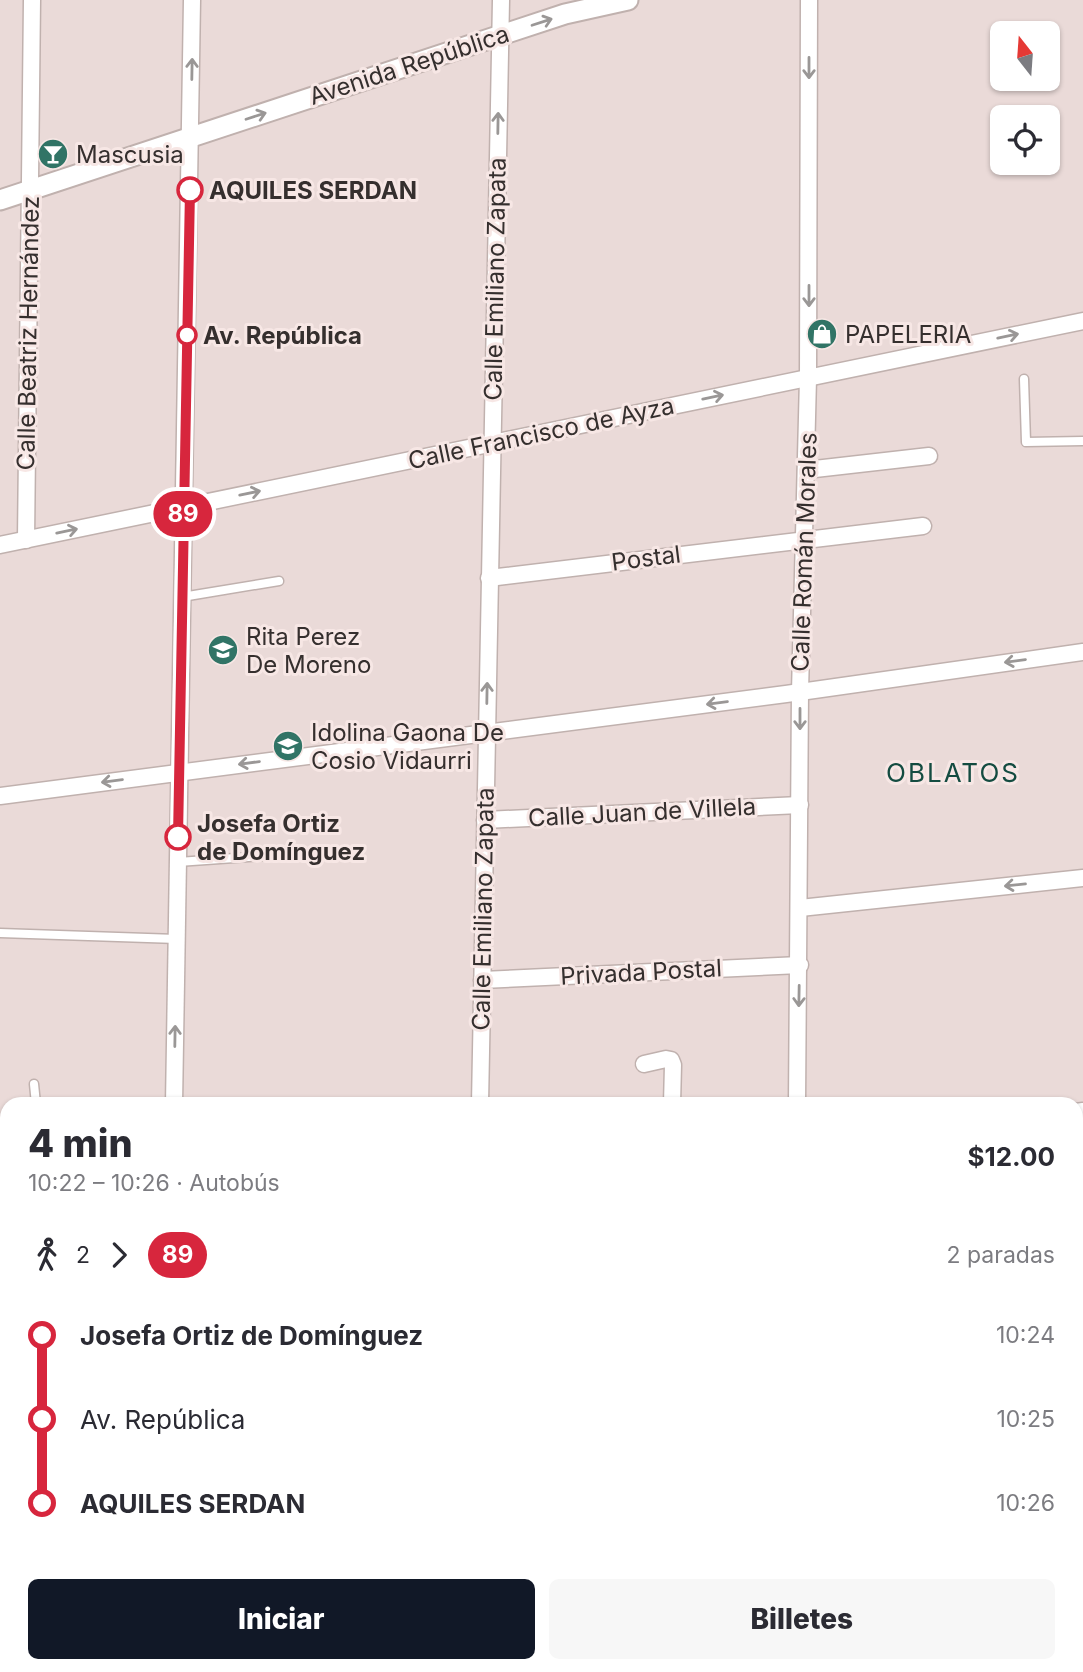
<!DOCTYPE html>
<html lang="es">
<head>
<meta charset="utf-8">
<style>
	body { margin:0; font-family:Inter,sans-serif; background:#f7f7f7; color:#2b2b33; height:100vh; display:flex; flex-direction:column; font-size:26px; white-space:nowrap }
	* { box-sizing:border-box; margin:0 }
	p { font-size:23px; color:#7c7c81 }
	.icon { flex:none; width:38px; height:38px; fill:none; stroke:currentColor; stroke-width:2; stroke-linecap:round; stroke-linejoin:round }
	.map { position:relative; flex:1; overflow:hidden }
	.side { position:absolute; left:0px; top:1097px; width:1083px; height:576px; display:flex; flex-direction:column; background:#fff; border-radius:21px 21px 0 0; box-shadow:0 2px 5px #0004 }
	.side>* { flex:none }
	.badge { padding:0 14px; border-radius:23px; font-size:24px; line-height:46px }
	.needle { width:46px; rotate:343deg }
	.buttons { position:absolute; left:990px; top:21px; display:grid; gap:14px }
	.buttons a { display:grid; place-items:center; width:70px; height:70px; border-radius:10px; background:#fff; box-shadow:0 2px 5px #0004; font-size:35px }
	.map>.badge { position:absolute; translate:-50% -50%; box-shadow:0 0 0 4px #fff }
	.legs { display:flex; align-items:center; gap:10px; height:77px; padding:0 28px; font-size:23px }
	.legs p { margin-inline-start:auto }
	.head { display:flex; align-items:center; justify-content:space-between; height:119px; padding:0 28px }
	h1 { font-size:38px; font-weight:800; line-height:52px }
	.cta { display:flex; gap:14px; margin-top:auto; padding:14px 28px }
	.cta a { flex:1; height:80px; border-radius:10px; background:#111827; color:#fff; font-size:28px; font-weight:800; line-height:80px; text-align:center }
	.cta a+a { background:#f7f7f7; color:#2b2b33 }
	ul { padding:0 28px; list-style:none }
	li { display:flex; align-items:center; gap:24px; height:84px; font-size:26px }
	li i { display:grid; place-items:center; width:10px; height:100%; margin:0 9px; background:currentColor }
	li i::after { content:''; width:18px; height:18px; margin:-9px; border:5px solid; border-radius:50%; background:#fff }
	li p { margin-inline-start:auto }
	li:first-child i { background:linear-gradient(#0000 50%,currentColor 0) }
	li:last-child i { background:linear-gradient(currentColor 50%,#0000 0) }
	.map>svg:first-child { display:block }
</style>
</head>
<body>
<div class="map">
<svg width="1083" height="1672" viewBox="0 0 1083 1672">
	<rect width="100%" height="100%" fill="#eadad8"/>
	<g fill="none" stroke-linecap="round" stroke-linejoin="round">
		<!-- service casing -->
		<g stroke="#c0b1ae" stroke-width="11">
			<g id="service">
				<path d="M1024,379l2,63 57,-1"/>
				<path d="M182,597l97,-16"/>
				<path d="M178,862l129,-9"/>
				<path d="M0,933l177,6"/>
				<path d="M34,1084l2,20"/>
				<path d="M1076,1450h7"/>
				<path d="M1076,1495h7"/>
			</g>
		</g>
		<!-- minor casing -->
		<g stroke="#c0b1ae" stroke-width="19">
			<g id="minor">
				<path d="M806,470l123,-14"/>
				<path d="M26,540l6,-540"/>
				<path d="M0,545l1083,-224"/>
				<path d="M489,578l434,-52"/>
				<path d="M0,796l786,-102 297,-42"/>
				<path d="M485,820l315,-15"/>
				<path d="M800,908l283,-30"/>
				<path d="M482,980l318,-15"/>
				<path d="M644,1064l22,-5 5,1 2,5 -1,39"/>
				<path d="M174,1104l18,-1104"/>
				<path d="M480,1104l21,-1104"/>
				<path d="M797,1104l3,-412 8,-314 1,-378"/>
				<path d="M1076,1112l7,-1"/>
				<path d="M0,1199l7,-1"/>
				<path d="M1076,1314h7"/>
				<path d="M471,1672v-6"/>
				<path d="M645,1672l1,-6"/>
				<path d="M784,1672l1,-6"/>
			</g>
		</g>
		<!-- tertiary casing -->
		<g stroke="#c0b1ae" stroke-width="23">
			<path id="tertiary" d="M0,200l565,-186 63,-14"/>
		</g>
		<!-- secondary casing -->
		<g stroke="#c0b1ae" stroke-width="26">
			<g id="secondary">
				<path d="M1076,1602l7,-1"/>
				<path d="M0,1614h7"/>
				<path d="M164,1672v-6"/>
			</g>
		</g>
		<!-- path -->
		<path stroke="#b0a3a2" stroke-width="2.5" stroke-dasharray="3.5 3.5" stroke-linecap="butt" d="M319,1666v6"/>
		<!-- service -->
		<use href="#service" stroke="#fff" stroke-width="8"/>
		<!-- minor -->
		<use href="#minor" stroke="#fff" stroke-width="16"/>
		<!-- tertiary -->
		<use href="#tertiary" stroke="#fff" stroke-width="19"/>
		<!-- secondary -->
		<use href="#secondary" stroke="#fff" stroke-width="23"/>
	</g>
	<!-- one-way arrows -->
	<defs><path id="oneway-shaft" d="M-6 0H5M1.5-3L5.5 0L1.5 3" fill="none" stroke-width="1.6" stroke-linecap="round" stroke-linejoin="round" transform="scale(1.75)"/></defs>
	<g stroke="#9a9796">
		<use href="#oneway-shaft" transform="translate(542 22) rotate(-18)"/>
		<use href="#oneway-shaft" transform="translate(809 68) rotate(90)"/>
		<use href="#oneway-shaft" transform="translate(192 69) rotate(-89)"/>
		<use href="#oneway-shaft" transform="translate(256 116) rotate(-18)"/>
		<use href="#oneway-shaft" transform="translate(498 123) rotate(-89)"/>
		<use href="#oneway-shaft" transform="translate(809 296) rotate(90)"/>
		<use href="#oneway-shaft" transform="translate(1008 336) rotate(-12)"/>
		<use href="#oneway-shaft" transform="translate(713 397) rotate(-12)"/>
		<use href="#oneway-shaft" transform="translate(250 493) rotate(-12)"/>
		<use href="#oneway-shaft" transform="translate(67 531) rotate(-12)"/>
		<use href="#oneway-shaft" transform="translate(1015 661) rotate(172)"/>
		<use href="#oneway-shaft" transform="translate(487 693) rotate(-89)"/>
		<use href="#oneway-shaft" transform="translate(717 703) rotate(173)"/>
		<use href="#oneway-shaft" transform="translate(800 719) rotate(90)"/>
		<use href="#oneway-shaft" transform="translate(249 763) rotate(172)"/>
		<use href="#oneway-shaft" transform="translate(112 781) rotate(173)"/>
		<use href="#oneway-shaft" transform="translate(1015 885) rotate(174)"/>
		<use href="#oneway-shaft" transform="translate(799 996) rotate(91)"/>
		<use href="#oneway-shaft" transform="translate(175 1036) rotate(-89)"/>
	</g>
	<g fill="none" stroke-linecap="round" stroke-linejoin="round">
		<!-- line-1 casing -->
		<g stroke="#fff" stroke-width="16">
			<path id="line-1" d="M178,837l12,-647"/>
		</g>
		<!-- line-1 -->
		<use href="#line-1" stroke="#d7263d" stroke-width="10"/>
	</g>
	<!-- icons -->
	<defs>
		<g id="bar-disc" transform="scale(1.575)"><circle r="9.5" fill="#317466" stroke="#f7e7e5"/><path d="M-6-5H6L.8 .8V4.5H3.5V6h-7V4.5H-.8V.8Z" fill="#fff"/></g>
		<g id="shop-disc" transform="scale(1.575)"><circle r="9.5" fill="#317466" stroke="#f7e7e5"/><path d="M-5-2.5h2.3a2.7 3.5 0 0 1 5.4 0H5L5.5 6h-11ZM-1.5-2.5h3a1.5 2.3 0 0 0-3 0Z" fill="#fff"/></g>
		<g id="school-disc" transform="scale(1.575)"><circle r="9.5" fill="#317466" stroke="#f7e7e5"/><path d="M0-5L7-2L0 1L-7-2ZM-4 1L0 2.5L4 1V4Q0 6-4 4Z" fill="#fff"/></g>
	</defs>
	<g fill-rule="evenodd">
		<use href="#bar-disc" x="53" y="154"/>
		<use href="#shop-disc" x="822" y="334"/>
		<use href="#school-disc" x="223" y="650"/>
		<use href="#school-disc" x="288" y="746"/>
	</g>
	<!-- markers -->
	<g fill="#fff" stroke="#d7263d" stroke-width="3.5">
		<circle cx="190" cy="190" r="12"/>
		<circle cx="187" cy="335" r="9"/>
		<circle cx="178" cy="837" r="12"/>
	</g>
	<g text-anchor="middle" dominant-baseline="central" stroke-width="6" stroke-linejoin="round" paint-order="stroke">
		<!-- street labels -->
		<g font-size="24" fill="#352f2e" stroke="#f7e7e5">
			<text transform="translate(409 65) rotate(-18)">Avenida República</text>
			<text transform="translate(495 279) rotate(-89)">Calle Emiliano Zapata</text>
			<text transform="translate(28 333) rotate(-89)">Calle Beatriz Hernández</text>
			<text transform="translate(541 433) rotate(-12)">Calle Francisco de Ayza</text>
			<text transform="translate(804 552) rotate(-88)">Calle Román Morales</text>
			<text transform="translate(646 558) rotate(-7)">Postal</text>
			<text transform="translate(642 812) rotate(-3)">Calle Juan de Villela</text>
			<text transform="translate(483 909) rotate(-89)">Calle Emiliano Zapata</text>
			<text transform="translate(641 972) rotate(-3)">Privada Postal</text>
		</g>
		<!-- poi labels -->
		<g font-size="24" fill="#352f2e" stroke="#f7e7e5" text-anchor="start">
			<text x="76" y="154">Mascusia</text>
			<text x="845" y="334">PAPELERIA</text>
			<text x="246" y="636">Rita Perez<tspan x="246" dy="28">De Moreno</tspan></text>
			<text x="311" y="732">Idolina Gaona De<tspan x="311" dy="28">Cosio Vidaurri</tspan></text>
		</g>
		<!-- stop labels -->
		<g font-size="24" font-weight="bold" fill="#352f2e" stroke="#f7e7e5" text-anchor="start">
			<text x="209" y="190">AQUILES SERDAN</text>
			<text x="203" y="335">Av. República</text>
			<text x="197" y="823">Josefa Ortiz<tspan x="197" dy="28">de Domínguez</tspan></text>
		</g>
		<!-- neighbourhood labels -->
		<g font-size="26" letter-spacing="2" fill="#144c41" stroke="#f7e7e5">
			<text x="953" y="772">OBLATOS</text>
		</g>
	</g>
</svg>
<div class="buttons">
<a><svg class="needle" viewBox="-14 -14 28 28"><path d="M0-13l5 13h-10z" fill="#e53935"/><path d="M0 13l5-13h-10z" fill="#7c7c81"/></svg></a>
<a><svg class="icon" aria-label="locate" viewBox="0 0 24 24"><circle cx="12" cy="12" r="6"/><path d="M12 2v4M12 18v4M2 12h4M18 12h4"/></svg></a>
</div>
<b class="badge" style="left:183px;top:514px;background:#d7263d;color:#fff">89</b>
<section class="side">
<div class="head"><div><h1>4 min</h1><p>10:22 – 10:26 · Autobús</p></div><b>$12.00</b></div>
<div class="legs"><svg class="icon" aria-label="walk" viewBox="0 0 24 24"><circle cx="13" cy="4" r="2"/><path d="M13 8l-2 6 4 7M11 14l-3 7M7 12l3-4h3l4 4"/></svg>2<svg class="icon" aria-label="forward" viewBox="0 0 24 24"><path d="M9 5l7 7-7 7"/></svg><b class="badge" style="background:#d7263d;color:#fff">89</b><p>2 paradas</p></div>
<ul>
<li><i style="color:#d7263d"></i><b>Josefa Ortiz de Domínguez</b><p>10:24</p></li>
<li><i style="color:#d7263d"></i><span>Av. República</span><p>10:25</p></li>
<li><i style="color:#d7263d"></i><b>AQUILES SERDAN</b><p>10:26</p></li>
</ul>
<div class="cta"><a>Iniciar</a><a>Billetes</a></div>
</section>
</div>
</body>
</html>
